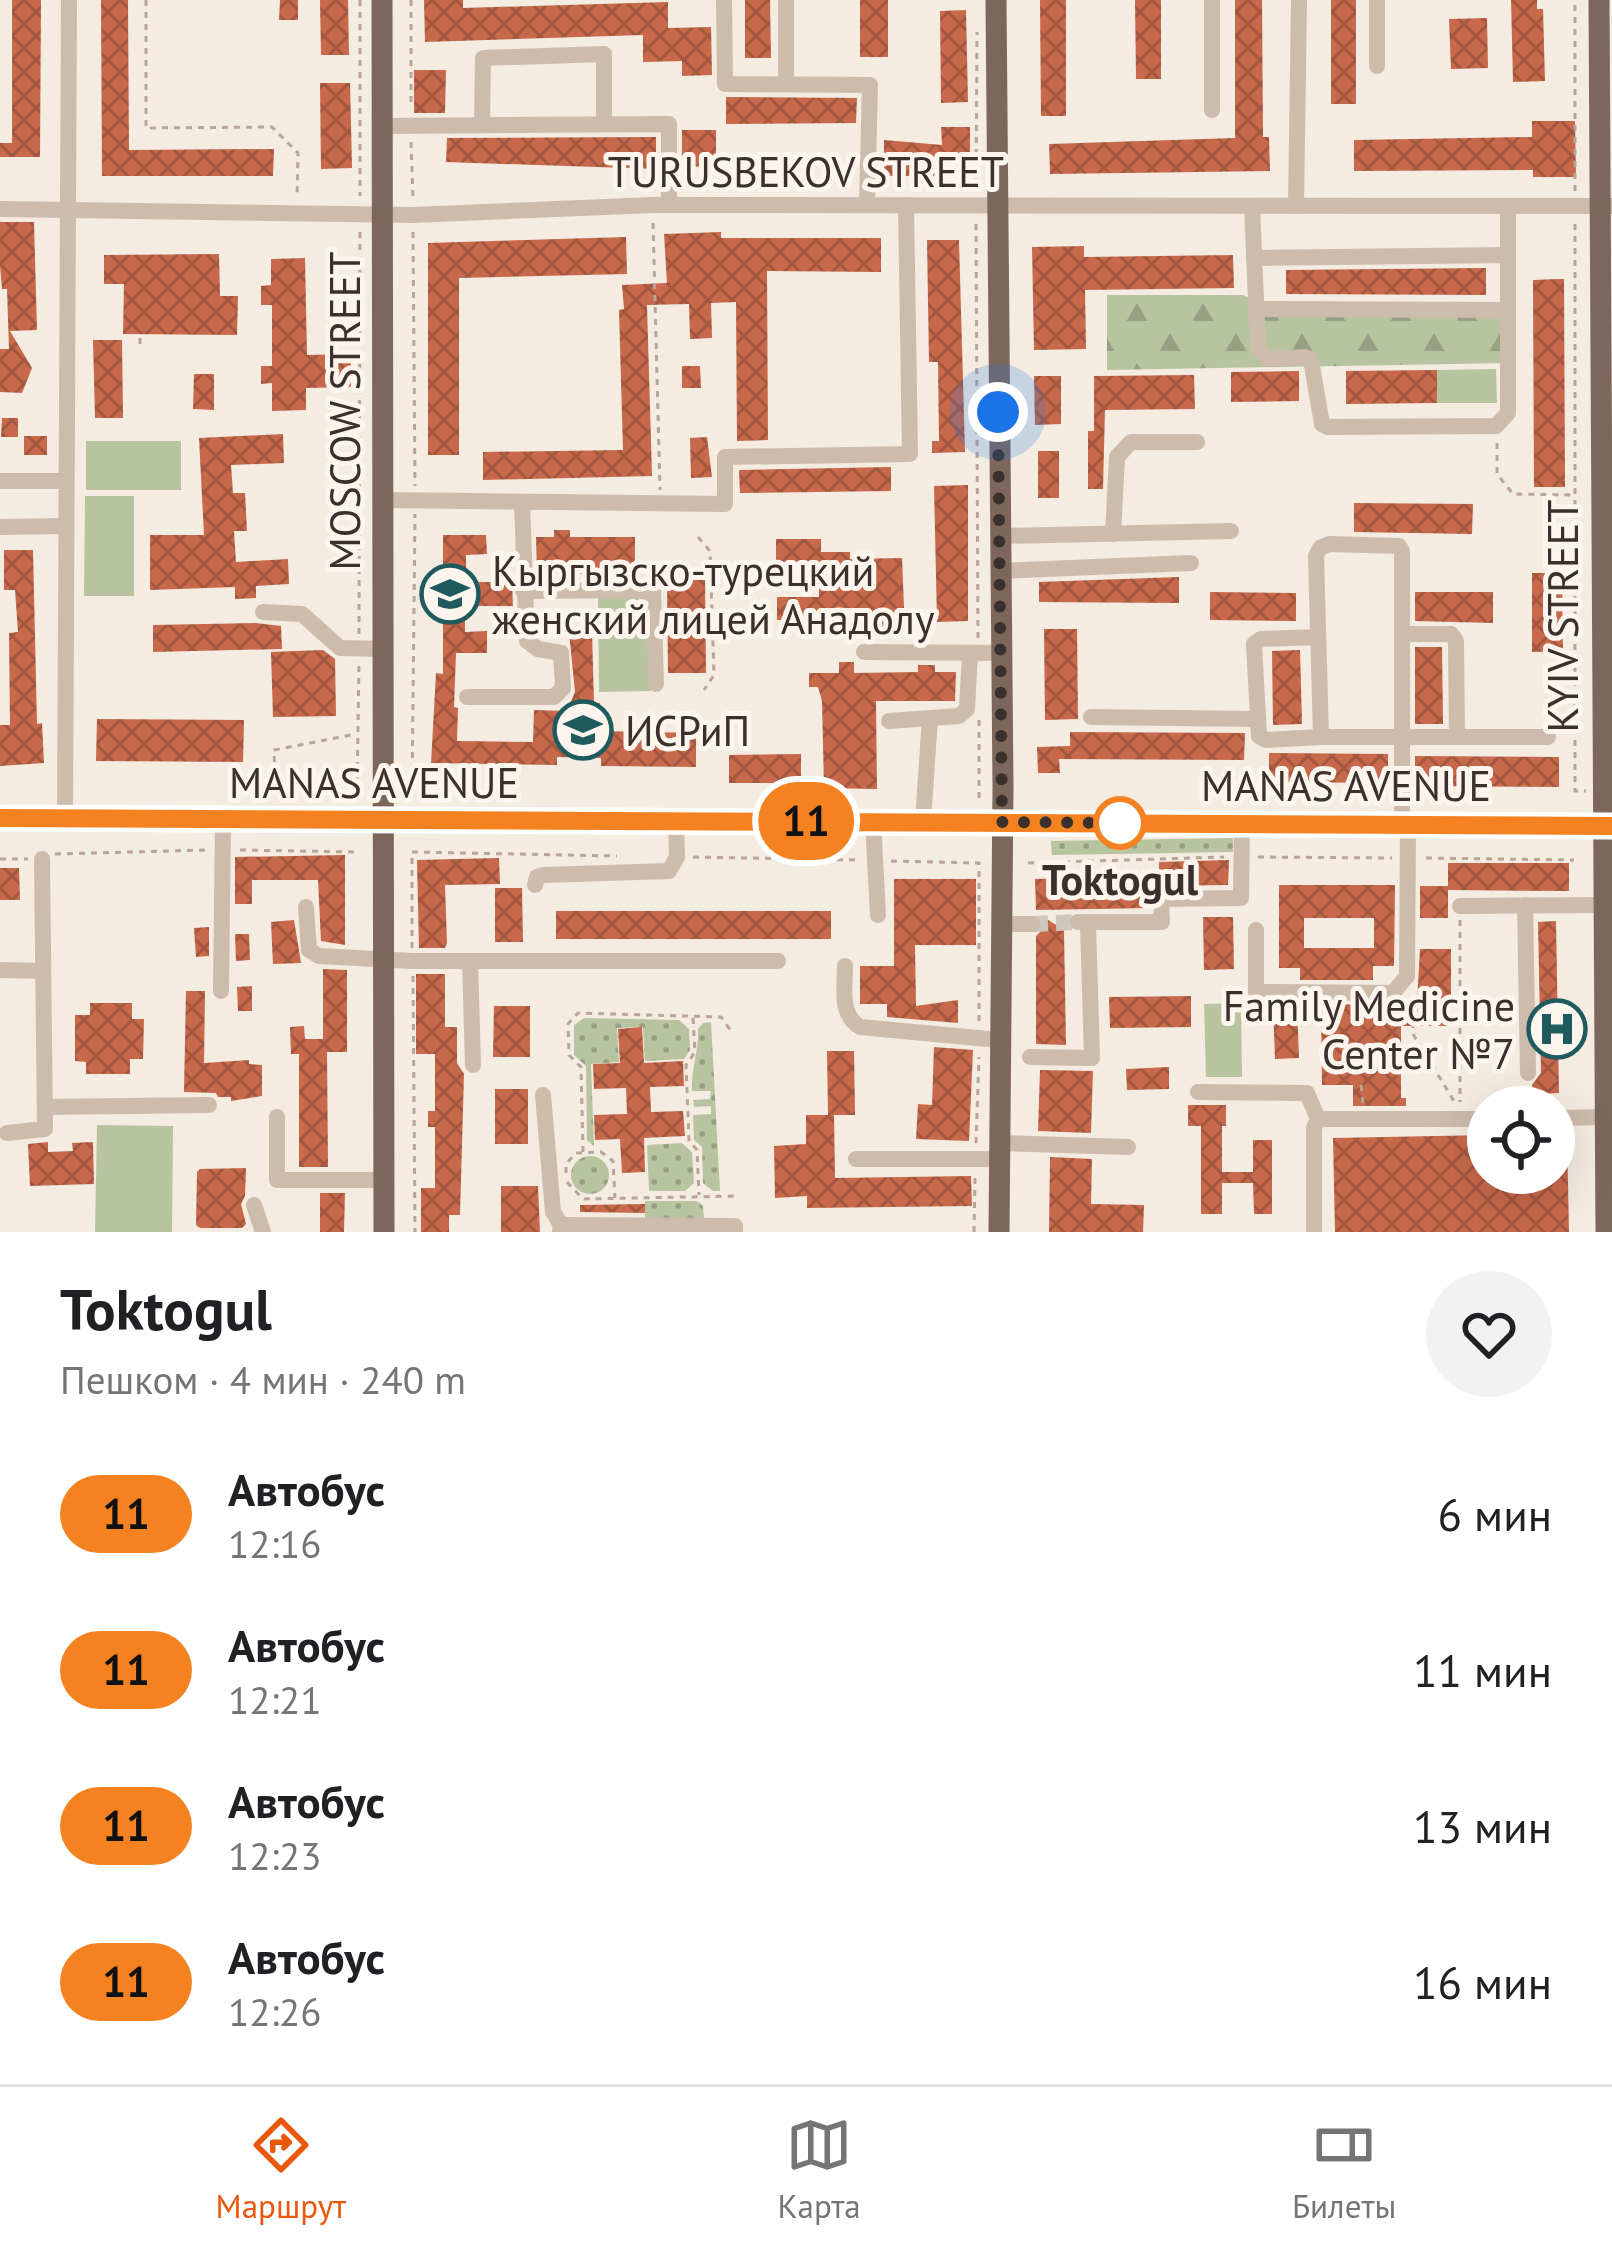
<!DOCTYPE html>
<html lang="ru">
<head>
<meta charset="utf-8">
<style>
	body { margin:0; font-family:"PT Sans",sans-serif; background:#f2f2f2; color:#202124; height:100vh; display:flex; flex-direction:column; font-size:45px; white-space:nowrap }
	* { box-sizing:border-box; margin:0 }
	p { font-size:39px; color:#757577 }
	.icon { flex:none; width:66px; height:66px; fill:none; stroke:currentColor; stroke-width:2; stroke-linecap:round; stroke-linejoin:round }
	.map { position:relative; height:1232px; overflow:hidden }
	.sheet { display:flex; flex-direction:column; background:#fff; flex:1 }
	.sheet>* { flex:none }
	.badge { padding:0 24px; border-radius:39px; font-size:42px; line-height:78px }
	.buttons { position:absolute; left:1467px; top:1086px; display:grid; gap:24px }
	.buttons a { display:grid; place-items:center; width:108px; height:108px; border-radius:50%; background:#fff; box-shadow:0 12px 48px #0002; font-size:60px }
	.you { position:absolute; width:60px; height:60px; margin:-30px; border:9px solid #fff; border-radius:50%; background:#1a73e8; box-shadow:0 0 0 18px #1a73e833 }
	.map>.badge { position:absolute; translate:-50% -50%; box-shadow:0 0 0 6px #fff }
	.round { display:grid; place-items:center; flex:none; width:126px; height:126px; border-radius:63px; background:#f2f2f2 }
	.headline { display:flex; align-items:center; justify-content:space-between; height:204px; padding:0 60px }
	h1 { font-size:57px; font-weight:700; line-height:90px }
	ul { padding:0; list-style:none }
	li { display:flex; align-items:center; gap:36px; height:156px; padding:0 60px }
	li div { flex:1 }
	li b { display:block; font-size:45px }
	li em { font-style:normal }
	li .badge { min-width:132px; font-weight:700; text-align:center }
	.tab-bar { display:flex; justify-content:space-around; align-items:center; height:168px; border-top:3px solid #e0e0e0; background:#fff; font-size:33px; color:#757577 }
	.tab-bar a { display:grid; justify-items:center; gap:6px }
	.tab-bar .on { color:#ea580c }
	.map>svg:first-child { display:block }
</style>
</head>
<body>
<div class="map">
<svg width="1612" height="1232" viewBox="0 0 1612 1232">
	<defs>
		<pattern id="grass-dots" width="8" height="8" patternUnits="userSpaceOnUse" patternTransform="scale(3)"><rect width="8" height="8" fill="#b8c4a0"/><path d="M2 2h.1M6 6h.1" fill="none" stroke="#97a083" stroke-width="1.8" stroke-linecap="round"/></pattern>
		<pattern id="forest-firs" width="22" height="20" patternUnits="userSpaceOnUse" patternTransform="scale(3)"><rect width="22" height="20" fill="#b8c4a0"/><path d="M5 1l3.5 6h-7zM16 11l3.5 6h-7z" fill="#97a083"/></pattern>
		<pattern id="building-cross-hatch" width="8" height="8" patternUnits="userSpaceOnUse" patternTransform="scale(3)"><rect width="8" height="8" fill="#c8694b"/><path d="M0 0l8 8M0 8l8-8" fill="none" stroke="#a4573f"/></pattern>
	</defs>
	<rect width="100%" height="100%" fill="#f4ebe1"/>
	<!-- grass -->
	<g fill="url(#grass-dots)">
		<path d="M1233,838v14l-181,3 -1,-14z"/>
		<path d="M584,1018l95,2 10,9 1,21 -6,9 -39,2 -2,-34 -26,1 2,34 -28,2 3,82 -7,-6 -1,-74 -12,-11v-30z"/>
		<path d="M711,1022l9,169h-7l-10,-8 -1,-36 -8,-7 -1,-25 18,-1v-8l-17,1 -1,-7 17,-1 1,-8h-19c-1,-24 7,-39 6,-62l5,-6z"/>
		<path d="M682,1143l10,9 2,31 -9,8h-36l-2,-46z"/>
		<circle cx="590" cy="1175" r="19"/>
		<path d="M645,1201h52l6,5 1,13h-59z"/>
	</g>
	<!-- forest -->
	<path fill="url(#forest-firs)" d="M1107,295h136l31,14 234,1v53l-401,7z"/>
	<!-- pitch -->
	<g fill="#b8c4a0">
		<path d="M1496,369l1,34h-60v-33z"/>
		<rect x="86" y="441" width="95" height="49"/>
		<path d="M85,496h49v100h-50z"/>
		<path d="M650,594l1,97 -52,1 -1,-97z"/>
		<path d="M1241,1003l1,74h-36l-2,-73z"/>
		<path d="M97,1125l76,1 -1,106h-77z"/>
	</g>
	<!-- building -->
	<g fill="url(#building-cross-hatch)" fill-rule="evenodd">
		<path d="M12,0h29l-1,157h-40v-14h12z"/>
		<path d="M101,0h27l1,150 145,-1 -1,27h-171z"/>
		<path d="M280,0h18v20h-19z"/>
		<path d="M320,0h28l1,55h-28z"/>
		<path d="M424,0h39v8l205,-6v26l43,-1 1,48 -30,1v-15l-39,1v-27l-218,7z"/>
		<path d="M745,0h25l1,58h-26z"/>
		<rect x="860" y="0" width="28" height="57"/>
		<path d="M1040,0h26v116h-25z"/>
		<path d="M1135,0h26v79h-25z"/>
		<path d="M1235,0h27l1,137h6l1,34 -220,3 -1,-30 186,-6z"/>
		<rect x="1331" y="0" width="25" height="104"/>
		<path d="M1511,0h26v9h6l2,72 -32,1z"/>
		<path d="M966,10l2,92 -27,1 -1,-92z"/>
		<path d="M1487,18l1,50 -37,1 -2,-50z"/>
		<path d="M414,70h32l-1,43h-31z"/>
		<path d="M320,83h30l2,85 -31,1z"/>
		<path d="M726,97l131,1 -1,25 -130,1z"/>
		<path d="M1532,121h43l1,56h-43v-7l-179,1v-31l178,-3z"/>
		<path d="M941,127h29v49h-86v-36l58,5z"/>
		<path d="M682,130h34v36l-34,1z"/>
		<path d="M656,137v32l-210,-7 1,-24z"/>
		<path d="M0,222h34l3,108 -27,1 22,37 -10,25 -22,-1v-43h9l-2,-60h-5l-2,-23z"/>
		<path d="M721,232v6h160v34l-114,-1 1,169 -31,1 -1,-139 -25,1 1,35 -22,1 -1,-35 -42,1 5,171 -169,4v-28l140,-2 -4,-140 5,-1 -2,-24 45,-2 -3,-49z"/>
		<path d="M626,237l1,37 -168,4v177h-31v-212z"/>
		<path d="M927,240h32l6,212 -33,1v-12h7l-1,-79h-9z"/>
		<path d="M1084,246v11l149,-2 1,33 -149,2 1,59 -52,1 -2,-103z"/>
		<path d="M219,254l1,42h18l-1,39 -114,-1 1,-50h-20v-29z"/>
		<path d="M305,258l2,97 44,-1v33l-45,1v22l-34,1v-28l-11,1v-18h11v-61h-11v-19l10,-1v-26z"/>
		<path d="M1486,268v27l-200,-1v-24z"/>
		<path d="M1557,279h7l1,208h-31l-1,-207z"/>
		<path d="M93,340h29l1,78h-28z"/>
		<path d="M682,366h18l1,22h-19z"/>
		<path d="M1437,370v33l-91,1v-33z"/>
		<path d="M1299,371v30l-68,1v-30z"/>
		<path d="M194,374h20v36l-21,-1z"/>
		<path d="M1194,375l1,34 -90,1 -2,79h-15v-58h6v-55z"/>
		<path d="M1034,376h27v48l-26,1z"/>
		<path d="M2,418h16v19h-17z"/>
		<path d="M283,434l1,29 -53,2 2,28h12l2,38h-13l2,31 52,-3 1,25 -33,2v12l-21,1v-12l-85,3v-55h54l-5,-97z"/>
		<rect x="24" y="436" width="23" height="19"/>
		<path d="M707,437l5,40 -21,1 -1,-40z"/>
		<rect x="1038" y="451" width="21" height="47"/>
		<path d="M891,467v24l-151,2 -1,-23z"/>
		<path d="M968,485v136l-31,1 -3,-136z"/>
		<path d="M1354,503l119,1 -1,30 -118,-2z"/>
		<path d="M554,530h16v7h65v36l-98,1 -1,-37h18z"/>
		<path d="M443,535h43l1,19 -21,1v27h46l1,24h-48v26l22,-1v22h-31l-2,54 4,1 -1,33 76,1 1,-32 33,1 8,-19 -6,-60 23,-1 2,72h6l-1,28 97,2v34l-95,-1v-8l-44,-1v8l-126,-2 5,-90 7,1z"/>
		<path d="M776,539h45v13h29v7l52,-1 3,74 -36,1 -1,-25h-46v12h-45v-23h42v-35h-43z"/>
		<path d="M4,550h29l4,174 5,-1 2,40 -44,3v-41h10l-1,-92 9,-1 -3,-42h-11z"/>
		<path d="M1532,573h30l1,78 -31,1z"/>
		<path d="M1179,577v26l-140,-1v-20z"/>
		<path d="M667,580h38l1,93h-38z"/>
		<path d="M1210,592l86,1v28l-86,-1z"/>
		<path d="M1415,592h78v31l-78,-2z"/>
		<path d="M256,623l25,3 1,23 -129,3v-27z"/>
		<path d="M1044,629h33l1,90 -33,1z"/>
		<path d="M1415,647h27l1,77h-28z"/>
		<path d="M323,650l12,9 1,57 -63,1 -2,-65z"/>
		<path d="M1300,650l2,74 -29,1 -1,-74z"/>
		<path d="M839,662h15v11l64,-1v-7h17v7h21l-1,29h-79l1,88 -53,-1 -2,-87 -4,-14h-9v-14h30z"/>
		<path d="M97,719l147,1 -1,42 -147,-1z"/>
		<path d="M1070,732l175,1 -1,27 -185,-1 1,14h-22l-1,-26 33,-1z"/>
		<path d="M1269,753l119,1v29l-119,-1z"/>
		<path d="M801,754v29h-72v-28z"/>
		<path d="M1415,756l144,1v30l-144,-1z"/>
		<path d="M345,855v90l-24,-4 -3,-61h-66v24h-17v-47z"/>
		<path d="M499,858l1,26 -55,1 2,58 -2,5h-26l-2,-88z"/>
		<path d="M1229,860l-1,25 -68,1 -11,8v14l-113,2 -1,-31 124,-3v-14z"/>
		<path d="M1448,863h121v28l-121,-1v28h-28v-32h28z"/>
		<path d="M0,868h19l1,32h-20z"/>
		<path d="M894,879h82v66h-61l1,61 42,-6v23l-71,-6v-13h-27v-38h34z"/>
		<path d="M1279,885h116l-1,81h-21v14h-73v-12h-21zM1304,918h70v30h-70z"/>
		<path d="M495,888h27l1,54h-28z"/>
		<rect x="556" y="911" width="275" height="28"/>
		<path d="M1042,916l22,14 2,115 -30,-1v-108l7,-7z"/>
		<path d="M1203,917h30l1,52 -30,1z"/>
		<path d="M294,920l7,43 -28,1 -2,-42z"/>
		<path d="M1556,921l3,172 -26,1 -1,-9 9,-12 -3,-151z"/>
		<path d="M209,927v29l-13,1 -2,-29z"/>
		<path d="M235,934h14l1,26 -14,1z"/>
		<path d="M1420,949h31v77h-50v72h5v8h-53v-21h-31l-1,-80 96,-2z"/>
		<path d="M323,969l24,1v82h-20l1,115h-29v-113h-8l-1,-27 14,-1 1,13h18z"/>
		<path d="M416,974h29v53h12v36l7,11 -4,141h-11v17h-28v-44h14v-61h-7v-16h7v-57h-19z"/>
		<path d="M252,986v25h-14l-1,-24z"/>
		<path d="M186,991h19l-1,72 45,-3v4l13,1v31l-31,5v-4h-13l-2,-4 -32,-1z"/>
		<path d="M1191,996v31l-81,1 -1,-31z"/>
		<path d="M90,1003h42v16h12l-1,40h-13v15h-44v-12l-11,-1v-46h15z"/>
		<path d="M1273,1005h24l2,53 -24,1z"/>
		<path d="M494,1006h36v51h-37z"/>
		<path d="M642,1027l2,36 39,-2 1,25 -34,1 1,25 32,-1 2,25 -41,2 1,34 -23,1 -2,-34 -25,1 -1,-25 33,-1 -1,-26 -32,1 -1,-25 27,-1 -2,-34z"/>
		<path d="M934,1047l39,3 -4,91 -53,-2 2,-35 14,1z"/>
		<path d="M827,1051h27l1,64h-27z"/>
		<path d="M1169,1067v22l-42,1 -1,-21z"/>
		<path d="M1040,1070l53,1 -2,62 -53,-2z"/>
		<rect x="495" y="1089" width="33" height="55"/>
		<path d="M1188,1105h38v21h-4v46h31v-32h19v74h-18l-1,-31h-31v31h-21v-88h-13z"/>
		<path d="M806,1115h28l1,63 136,-2 1,30 -165,2v-12l-32,2 -1,-52 32,-2z"/>
		<path d="M1554,1134h13l2,98h-234l-2,-94 155,-3v38h66z"/>
		<path d="M48,1142v10l25,-1 -1,-8 21,-1 1,42 -64,2 -2,-42z"/>
		<path d="M1050,1157l42,2 -1,45 53,1 -1,27h-94z"/>
		<path d="M246,1168l-1,28 -4,8 5,20 -4,4h-42l-4,-3 1,-53 3,-3z"/>
		<path d="M501,1186h37l2,46h-39z"/>
		<path d="M320,1193h25l-1,39h-24z"/>
		<path d="M645,1204v9l-65,-1v-7z"/>
	</g>
	<g fill="none" stroke-linecap="round" stroke-linejoin="round">
		<!-- minor-tunnel -->
		<path stroke="#cfc6bd" stroke-width="16" stroke-dasharray="16 8" stroke-linecap="butt" d="M1032,924l46,-2"/>
		<!-- path -->
		<g stroke="#b9a596" stroke-width="3" stroke-dasharray="6 6" stroke-linecap="butt">
			<path d="M146,0v128l126,-1 26,26 -1,44"/>
			<path d="M360,0v196"/>
			<path d="M411,0v108"/>
			<path d="M411,142l2,56"/>
			<path d="M976,191l1,-159"/>
			<path d="M1575,191v-191"/>
			<path d="M653,223l7,267"/>
			<path d="M976,224l2,415"/>
			<path d="M1575,224v567h11"/>
			<path d="M413,232l2,254"/>
			<path d="M140,338v12"/>
			<path d="M1497,443v31l16,20 60,1"/>
			<path d="M698,537l12,14 4,124 -10,15"/>
			<path d="M359,634l1,-404"/>
			<path d="M979,720v82"/>
			<path d="M275,774l-1,-24 82,-16"/>
			<path d="M357,792l2,-130"/>
			<path d="M412,794l3,-280"/>
			<path d="M240,850l117,2"/>
			<path d="M55,854l152,-4"/>
			<path d="M693,857l164,3"/>
			<path d="M1258,857l134,1"/>
			<path d="M1426,858l148,2"/>
			<path d="M0,859h28"/>
			<path d="M891,861l88,2v160"/>
			<path d="M1028,863l196,-6"/>
			<path d="M1460,920v182"/>
			<path d="M412,948v-96l205,4"/>
			<path d="M413,976l2,256"/>
			<path d="M1413,998v36l41,67"/>
			<path d="M693,1018l2,34 -9,13 3,76 8,9 2,45"/>
			<path d="M1361,1085l2,18"/>
			<path d="M976,1143l3,-86"/>
			<path d="M583,1152l-2,-85 -12,-12 -1,-31 10,-11 143,4 10,14"/>
			<path d="M566,1173v-9l10,-11 25,-1 12,9 2,37"/>
			<path d="M567,1182l16,17 154,-3"/>
			<path d="M974,1232l1,-55"/>
		</g>
		<!-- minor -->
		<g stroke="#cdbbac" stroke-width="16">
			<path d="M724,0l1,84 145,1 -3,120"/>
			<path d="M786,0v84"/>
			<path d="M1212,0v110"/>
			<path d="M1377,0v66"/>
			<path d="M482,123l1,-65 121,-4v70"/>
			<path d="M382,126l287,-2v81"/>
			<path d="M1252,206l6,141 10,12 37,-2 6,3 11,64 6,3 168,-1 12,-13v-206"/>
			<path d="M1296,206l3,-206"/>
			<path d="M0,209l413,6 240,-10 959,1"/>
			<path d="M1254,258l254,-3"/>
			<path d="M1257,309l251,1"/>
			<path d="M0,481h65"/>
			<path d="M384,500l341,4v-47l185,-3 -4,-249"/>
			<path d="M0,527l65,-1"/>
			<path d="M1113,534l4,-77 14,-15h66"/>
			<path d="M999,536l232,-5"/>
			<path d="M1000,571l191,-8"/>
			<path d="M523,591l130,-1 3,94"/>
			<path d="M263,612l39,2 38,34 44,1"/>
			<path d="M1318,637l-57,2 -7,5 5,92 7,4 55,-3 -5,-181 4,-8 9,-4 70,2 3,5v273"/>
			<path d="M864,652l137,1"/>
			<path d="M467,697h87l9,-9 -2,-35 -23,-4 -11,-8 -5,-139"/>
			<path d="M1091,717l165,2"/>
			<path d="M889,721l70,-5 8,-7 3,-56"/>
			<path d="M1321,737h136l-1,-96 -5,-7h-49"/>
			<path d="M1457,737h91"/>
			<path d="M65,819l4,-819"/>
			<path d="M873,821l5,94"/>
			<path d="M923,821l7,-103"/>
			<path d="M535,885l2,-8 7,-2 125,-4 8,-14 -1,-36"/>
			<path d="M1525,905l3,168"/>
			<path d="M1460,906l143,-1"/>
			<path d="M306,907l3,43 10,6 93,5h366"/>
			<path d="M1078,922h84l-1,-23 80,-1 1,-74"/>
			<path d="M1000,924h32"/>
			<path d="M1256,930v62l137,1 14,-17 1,-151"/>
			<path d="M470,961l3,104"/>
			<path d="M845,966c0,22 -6,48 15,61l139,13"/>
			<path d="M0,970l43,1"/>
			<path d="M221,991l2,-171"/>
			<path d="M1030,1057l62,1 -4,-134"/>
			<path d="M1198,1092l109,1 11,26h170"/>
			<path d="M543,1095l10,117 8,13 -1,6"/>
			<path d="M45,1107l164,-2"/>
			<path d="M277,1117v63h107"/>
			<path d="M1554,1118l52,-1"/>
			<path d="M7,1133l38,-4 -3,-270"/>
			<path d="M999,1143l129,4"/>
			<path d="M856,1159h143"/>
			<path d="M254,1205l9,27"/>
			<path d="M561,1225l174,1v6"/>
			<path d="M1314,1232v-104l4,-9"/>
		</g>
		<!-- major -->
		<g stroke="#7d675c" stroke-width="21">
			<path d="M382,0l2,1232"/>
			<path d="M996,0l7,787 -4,445"/>
			<path d="M1599,0l7,1232"/>
			<path d="M0,818l1612,7"/>
		</g>
	</g>
	<g fill="none" stroke-linecap="round" stroke-linejoin="round">
		<!-- line casing -->
		<g stroke="#fff" stroke-width="27">
			<path id="line" d="M0,818l1612,8"/>
		</g>
		<!-- line -->
		<use href="#line" stroke="#f58220" stroke-width="18"/>
		<!-- walk -->
		<path stroke="#3b302b" stroke-width="12" stroke-dasharray="0 21.6" d="M998,412l4,410 118,1"/>
	</g>
	<!-- icons -->
	<defs>
		<g id="university-ring" transform="scale(3)"><circle r="9.5" fill="#fbf5ee" stroke="#1f5a5e" stroke-width="1.5"/><path d="M0-5L7-2L0 1L-7-2ZM-4 1L0 2.5L4 1V4Q0 6-4 4Z" fill="#1f5a5e"/></g>
		<g id="hospital-ring" transform="scale(3)"><circle r="9.5" fill="#fbf5ee" stroke="#1f5a5e" stroke-width="1.5"/><path d="M-5-5h3v3.5h4V-5h3V5h-3V1.5h-4V5h-3Z" fill="#1f5a5e"/></g>
	</defs>
	<g fill-rule="evenodd">
		<use href="#university-ring" x="450" y="594"/>
		<use href="#university-ring" x="583" y="730"/>
		<use href="#hospital-ring" x="1557" y="1029"/>
	</g>
	<!-- markers -->
	<circle fill="#fff" stroke="#f58220" stroke-width="6" cx="1120" cy="823" r="24"/>
	<g text-anchor="middle" dominant-baseline="central" stroke-width="10" stroke-linejoin="round" paint-order="stroke">
		<!-- street labels -->
		<g font-size="42" fill="#3b302b" stroke="#fbf5ee">
			<text x="806" y="171">TURUSBEKOV STREET</text>
			<text transform="translate(344 411) rotate(-90)">MOSCOW STREET</text>
			<text transform="translate(1562 616) rotate(-90)">KYIV STREET</text>
			<text x="374" y="782">MANAS AVENUE</text>
			<text x="1346" y="785">MANAS AVENUE</text>
		</g>
		<!-- poi labels -->
		<g font-size="42" fill="#3b302b" stroke="#fbf5ee" text-anchor="start">
			<text x="492" y="570">Кыргызско-турецкий<tspan x="492" dy="48">женский лицей Анадолу</tspan></text>
			<text x="625" y="730">ИСРиП</text>
			<text x="1515" y="1005" text-anchor="end">Family Medicine<tspan x="1515" dy="48">Center №7</tspan></text>
		</g>
		<!-- stop labels -->
		<g font-size="42" font-weight="bold" fill="#3b302b" stroke="#fbf5ee">
			<text x="1120" y="879">Toktogul</text>
		</g>
	</g>
</svg>
<div class="buttons">
<a><svg class="icon" aria-label="locate" viewBox="0 0 24 24"><circle cx="12" cy="12" r="6"/><path d="M12 2v4M12 18v4M2 12h4M18 12h4"/></svg></a>
</div>
<div class="you" style="left:998px;top:412px"></div>
<b class="badge" style="left:806px;top:821px;background:#f58220;color:#111">11</b>
</div>
<section class="sheet">
<div class="headline"><div><h1>Toktogul</h1><p>Пешком · 4 мин · 240 m</p></div><a class="round"><svg class="icon" aria-label="heart" viewBox="0 0 24 24"><path d="M12 20l-8-8c-3-5 5-10 8-4 3-6 11-1 8 4z"/></svg></a></div>
<ul>
<li><span class="badge" style="background:#f58220;color:#111">11</span><div><b>Автобус</b><p>12:16</p></div><em>6 мин</em></li>
<li><span class="badge" style="background:#f58220;color:#111">11</span><div><b>Автобус</b><p>12:21</p></div><em>11 мин</em></li>
<li><span class="badge" style="background:#f58220;color:#111">11</span><div><b>Автобус</b><p>12:23</p></div><em>13 мин</em></li>
<li><span class="badge" style="background:#f58220;color:#111">11</span><div><b>Автобус</b><p>12:26</p></div><em>16 мин</em></li>
</ul>
</section>
<nav class="tab-bar">
<a class="on"><svg class="icon" aria-label="directions" viewBox="0 0 24 24"><path d="M12 3l9 9-9 9-9-9zM9 14v-3h6M13 9l2 2-2 2"/></svg>Маршрут</a>
<a><svg class="icon" aria-label="map" viewBox="0 0 24 24"><path d="M3 6l6-2 6 2 6-2v14l-6 2-6-2-6 2zM9 4v14M15 6v14"/></svg>Карта</a>
<a><svg class="icon" aria-label="tickets" viewBox="0 0 24 24"><path d="M3 7h18v10H3zM15 7v10"/></svg>Билеты</a>
</nav>
</body>
</html>
